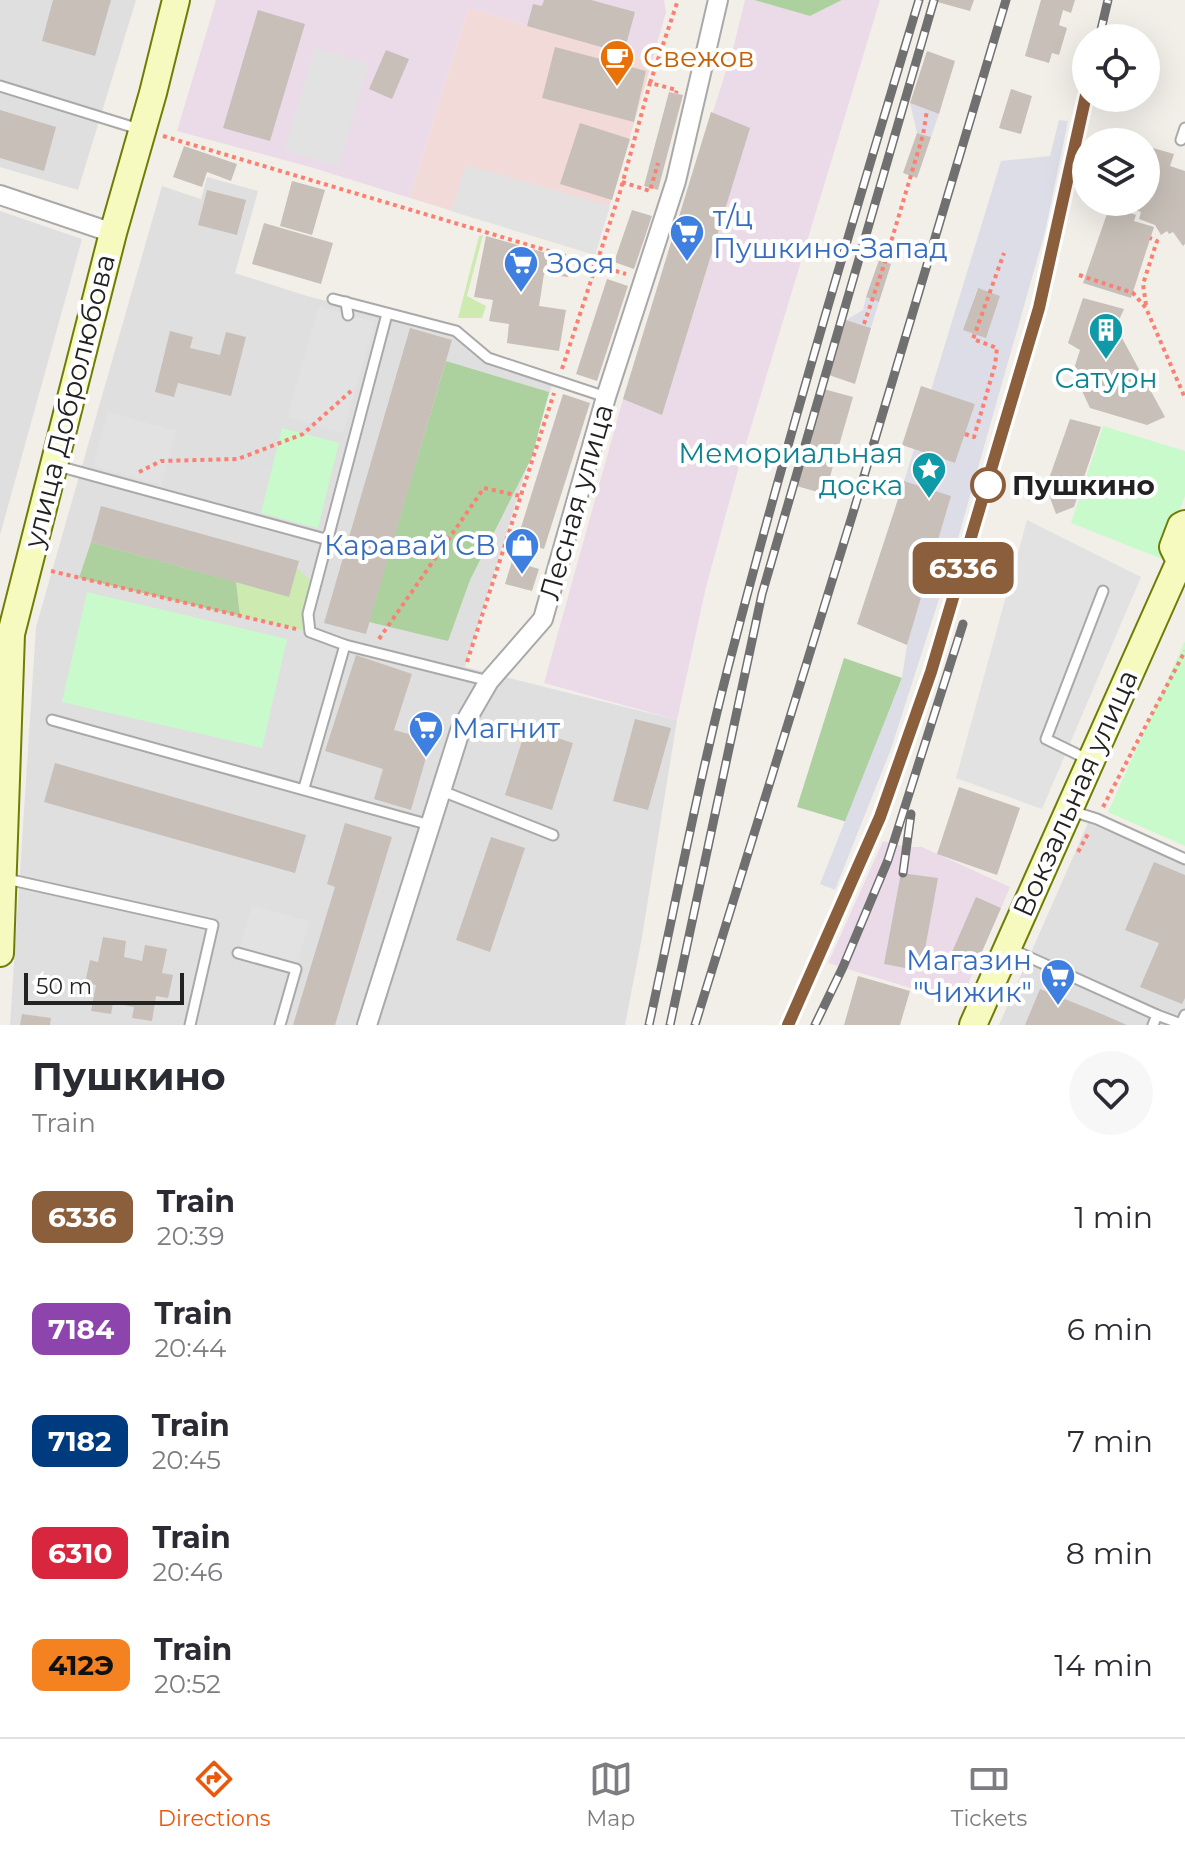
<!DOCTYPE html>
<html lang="en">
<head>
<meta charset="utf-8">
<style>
	body { margin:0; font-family:Montserrat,sans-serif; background:#f7f7f7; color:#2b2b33; height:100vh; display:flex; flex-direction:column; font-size:30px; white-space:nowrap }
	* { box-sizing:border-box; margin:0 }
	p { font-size:26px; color:#7c7c81 }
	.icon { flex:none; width:44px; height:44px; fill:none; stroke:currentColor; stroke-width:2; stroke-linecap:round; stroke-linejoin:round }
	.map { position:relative; height:1025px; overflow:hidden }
	.drawer { display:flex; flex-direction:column; background:#fff; flex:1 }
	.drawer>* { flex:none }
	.badge { padding:0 16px; border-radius:12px; font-size:28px; line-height:52px }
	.fabs { position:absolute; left:1072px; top:24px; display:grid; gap:16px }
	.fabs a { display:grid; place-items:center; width:88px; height:88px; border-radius:50%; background:#fff; box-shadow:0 8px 32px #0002; font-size:40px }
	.scale { position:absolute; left:24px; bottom:20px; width:160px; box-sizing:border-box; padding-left:8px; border:4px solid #222; border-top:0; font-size:22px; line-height:28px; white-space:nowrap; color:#222; -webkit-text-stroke:6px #fff; paint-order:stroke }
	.map>.badge { position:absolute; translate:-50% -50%; box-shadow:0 0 0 4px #fff }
	.round { display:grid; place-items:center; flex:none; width:84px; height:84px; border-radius:42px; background:#f7f7f7 }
	.overview { display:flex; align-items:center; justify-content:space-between; height:136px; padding:0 32px }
	h1 { font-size:38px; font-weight:700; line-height:60px }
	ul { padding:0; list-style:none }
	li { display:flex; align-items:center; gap:24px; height:112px; padding:0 32px }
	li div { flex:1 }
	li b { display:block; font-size:30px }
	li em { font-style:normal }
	li .badge { min-width:88px; font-weight:700; text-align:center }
	.tab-bar { display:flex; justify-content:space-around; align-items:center; height:112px; border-top:2px solid #e1e1e2; background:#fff; font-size:22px; color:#7c7c81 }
	.tab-bar a { display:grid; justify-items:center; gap:4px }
	.tab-bar .current { color:#ea580c }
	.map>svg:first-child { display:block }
</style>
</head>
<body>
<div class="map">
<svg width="1185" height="1025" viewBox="0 0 1185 1025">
	<rect width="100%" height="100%" fill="#f2efe9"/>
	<!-- residential -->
	<g fill="#e0dfdf">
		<path d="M0,0h136l-58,190 -78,-23z"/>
		<path d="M207,177l51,14 -23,82 72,23 145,38 101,48 -88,285 212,53 -35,217 -17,88h-615l26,-398 126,-441 39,13z"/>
		<path d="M0,211l82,28 -82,296z"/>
		<path d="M1088,823l97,42v160h-186z"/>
	</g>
	<!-- commercial -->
	<path fill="#f2dad9" d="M468,8l184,54 -57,193 -185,-57z"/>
	<!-- industrial -->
	<g fill="#ebdbe8">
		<path d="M216,0h448l2,12 -14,50 -184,-54 -58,190 -100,-31 -133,-36z"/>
		<path d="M745,0h9l56,16 32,-16h38l-142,470 -32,117 -29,133 -133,-37 79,-284 111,-354z"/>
		<path d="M883,841l23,6h16l88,40 -50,116 -132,-40z"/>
	</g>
	<!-- grass -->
	<g fill="#cdebb0">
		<path d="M483,235l-16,61 19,10 -4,12h-24l21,-82z"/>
		<path d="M297,568l19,18 -6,46 -70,-16 -4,-34z"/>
	</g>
	<!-- forest -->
	<g fill="#add19e">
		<path d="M754,0h88l-32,16z"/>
		<path d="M446,361l103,31 -17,65 -62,123 -22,61 -79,-19z"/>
		<path d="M91,542l145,40 4,34 -161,-38z"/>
		<path d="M844,658l58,20 -55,144 -50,-15z"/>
	</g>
	<!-- park -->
	<g fill="#c8facc">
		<path d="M1103,426l82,25v45l-23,63 -91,-36z"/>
		<path d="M282,428l57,15 -21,85 -57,-15z"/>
		<path d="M87,592l200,47 -25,109 -200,-46z"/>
		<path d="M1185,641v205l-77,-34z"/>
	</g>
	<!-- parking -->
	<g fill="#e2e2e2">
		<path d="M315,48l54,16 -31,103 -54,-17z"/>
		<path d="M466,165l144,41 -15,49 -144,-44z"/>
		<path d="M319,306l56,16 -32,111 -56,-16z"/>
		<path d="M108,412l68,19 -15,54 -68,-19z"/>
		<path d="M1027,520l114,57 -99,232 -86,-31z"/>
		<path d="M252,906l57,15 -13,48 -58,-16z"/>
	</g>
	<!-- plaza -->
	<g fill="#dddde8" fill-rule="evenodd">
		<path d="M910,103l29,11 -8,23 -14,-4z"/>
		<path d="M1059,120l9,1 -23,111 -90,317 -64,200 -56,141 -15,-6 82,-206 5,-33 43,-149 -46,-15 10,-32 41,14 20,-59 -44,-14 70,-229 49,-5zM977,289l23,7 -14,41 -22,-7z"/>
		<path d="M866,297l13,5 -8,26 -25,-8 17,-10z"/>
	</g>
	<!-- building -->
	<g fill="#c7bfb8">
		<path d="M53,0h58l-16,56 -53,-15z"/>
		<path d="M544,0h47l44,12 -9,33 -11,6 -88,-25 6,-22 9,2z"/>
		<path d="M930,0h44l-4,11z"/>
		<path d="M1041,0h34l-4,13 -8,-3 -4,15 8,3 -8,27 -7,-2 -3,10 -24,-7z"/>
		<path d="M258,10l47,14 -35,117 -47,-13z"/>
		<path d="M555,47l91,24 -12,51 -92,-24z"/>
		<path d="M386,50l23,9 -17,40 -23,-10z"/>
		<path d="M927,51l28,10 -16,53 -29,-11z"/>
		<path d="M1011,89l21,7 -11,38 -22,-6z"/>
		<path d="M669,92l14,3 -25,95 -14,-4z"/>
		<path d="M0,110l56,17 -12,44 -44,-13z"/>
		<path d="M711,112l39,16 -88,287 -39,-16z"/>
		<path d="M580,123l50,16 -18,61 -52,-16z"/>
		<path d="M917,133l14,4 -14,41 -14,-5z"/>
		<path d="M184,146l53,18 -6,17 -24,-9 -5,15 -29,-10z"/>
		<path d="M1146,146l28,8 -4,12 15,5v73l-2,2 -10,-14 -4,2 -2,-3 -6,4 -6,-10 -16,-6 2,-7 -25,-10h30z"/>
		<path d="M292,181l33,9 -13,45 -32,-9z"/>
		<path d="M207,190l39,10 -9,35 -39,-10z"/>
		<path d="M1110,205l26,10 -2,6 20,6 -23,71 -48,-15z"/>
		<path d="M632,210l20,6 -18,53 -20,-7z"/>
		<path d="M264,223l69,20 -12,41 -69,-20z"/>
		<path d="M486,236l85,24 -3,17 -24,-3 -5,32 27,4 -7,41 -52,-8 2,-19 -20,-3 4,-21 -19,-3z"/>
		<path d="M879,260l12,4 -12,38 -13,-5z"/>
		<path d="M607,279l21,7 -31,95 -21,-7z"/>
		<path d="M978,288l22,8 -14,42 -23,-8z"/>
		<path d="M1083,298l41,11 -8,18 49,90 -18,8 -57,-17 -17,-36 7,-22 -12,-7z"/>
		<path d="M846,320l25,8 -16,56 -26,-9z"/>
		<path d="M410,328l42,12 -86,294 -42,-11z"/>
		<path d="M170,331l23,6 -3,11 30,7 6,-23 20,5 -15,59 -53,-13 -4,14 -19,-5z"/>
		<path d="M921,386l54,18 -20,59 -53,-18z"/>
		<path d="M820,388l33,9 -28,97 -32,-9z"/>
		<path d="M563,394l27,9 -46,146 -27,-9z"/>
		<path d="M1070,419l31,8 -27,80 -18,7 -10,-27z"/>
		<path d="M904,481l47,15 -44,149 -50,-21z"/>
		<path d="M101,506l198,55 -10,36 -198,-55z"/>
		<path d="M512,561l27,8 -7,22 -27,-7z"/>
		<path d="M356,655l56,19 -18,56 37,10 -20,70 -37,-11 9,-30 -58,-18z"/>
		<path d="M635,719l36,9 -23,82 -35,-9z"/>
		<path d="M526,728l47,15 -21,67 -47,-15z"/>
		<path d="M55,763l251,72 -11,38 -251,-71z"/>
		<path d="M959,787l61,21 -23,67 -60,-21z"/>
		<path d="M345,823l47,14 -57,188h-42l42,-138 -8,-3z"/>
		<path d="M491,837l34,11 -35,104 -34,-12z"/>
		<path d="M1154,862l31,13v123l-3,6 -42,-17 19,-44 -34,-13z"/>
		<path d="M901,873l37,5 -17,93 -37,-7z"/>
		<path d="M976,897l25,11 -24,55 -25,-11z"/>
		<path d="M103,937l23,4 -2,16 18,4 3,-16 22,4 -5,24 11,2 -5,23 -12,-2 -4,25 -20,-3 2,-11 -21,-4 -2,11 -20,-3 5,-26 -11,-2 5,-23 8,2z"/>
		<path d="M858,976l52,15 -10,34h-56z"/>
		<path d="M1040,989l57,23 30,13h-102z"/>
		<path d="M22,1014l29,4 -1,7h-30z"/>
	</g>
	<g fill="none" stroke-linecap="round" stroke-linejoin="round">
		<!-- lane casing -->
		<g stroke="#a9a9a9" stroke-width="13">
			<g id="lane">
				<path d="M0,86l142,44"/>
				<path d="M1181,140l4,-12"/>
				<path d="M333,299l123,32 32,27 118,39"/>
				<path d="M346,302l2,13"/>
				<path d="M387,314l-79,300 2,18 35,13 144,36"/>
				<path d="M54,465l275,75"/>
				<path d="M52,720l378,105"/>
				<path d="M1087,759l-41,-20 57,-148"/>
				<path d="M304,788l41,-143"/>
				<path d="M442,791l111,44"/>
				<path d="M1072,811l25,8 88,40"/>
				<path d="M7,879l206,46 -23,100"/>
				<path d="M1011,949l146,66"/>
				<path d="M238,953l58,16 -16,56"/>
				<path d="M1153,1025l4,-10 24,9 4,-9"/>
			</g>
		</g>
		<!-- street casing -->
		<g stroke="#a9a9a9" stroke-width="22">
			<g id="street">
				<path d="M0,195l113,38"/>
				<path d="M367,1025l93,-294 29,-50 54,-62 63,-222 70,-216 42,-181"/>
			</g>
		</g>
		<!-- secondary casing -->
		<g stroke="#707d05" stroke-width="30">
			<g id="secondary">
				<path d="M0,953l11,-319 102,-401 40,-140 23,-93"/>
				<path d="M973,1025l207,-464 -7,-14 8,-21 4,-2"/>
			</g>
		</g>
		<!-- path -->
		<g stroke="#fa8072" stroke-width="4" stroke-dasharray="4 4" stroke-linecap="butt">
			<path d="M650,83l28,-83"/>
			<path d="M163,136l463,138"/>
			<path d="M622,182l28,9 8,-28"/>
			<path d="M1079,275l54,18 13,15 39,90"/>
			<path d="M1146,305l-3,-21 14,-43 -7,-3"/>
			<path d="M864,324l21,-62 38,-127 4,-25"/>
			<path d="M562,369l58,-177 30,-109 27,7 -1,3"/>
			<path d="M965,434l9,3 21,-72 2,-17 -24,-9 31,-86"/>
			<path d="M139,472l22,-11 77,-2 65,-25 48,-43"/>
			<path d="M51,571l245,58"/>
			<path d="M379,639l105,-151 36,8"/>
			<path d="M467,662l87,-269"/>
			<path d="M1103,807l82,-156"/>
			<path d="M1078,852l11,-20"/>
		</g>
		<!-- lane -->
		<use href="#lane" stroke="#fff" stroke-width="9"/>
		<!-- street -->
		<use href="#street" stroke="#fff" stroke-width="18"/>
		<!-- secondary -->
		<use href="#secondary" stroke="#f7fabf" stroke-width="26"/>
		<!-- rail casing -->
		<g stroke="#707070" stroke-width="9">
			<g id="rail">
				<path d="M1099,38l9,-38"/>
				<path d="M903,873l8,-59"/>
				<path d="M649,1025c28,-128 52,-257 86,-384 56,-215 120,-428 184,-641"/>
				<path d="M670,1025l92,-431 172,-594"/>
				<path d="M695,1025l158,-512 153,-513"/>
				<path d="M788,1025l92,-208 51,-145 108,-364 47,-213"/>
				<path d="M815,1025l28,-58 45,-107 75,-236"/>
			</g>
		</g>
		<!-- rail -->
		<use href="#rail" stroke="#fff" stroke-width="6" stroke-dasharray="18" stroke-linecap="butt"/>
	</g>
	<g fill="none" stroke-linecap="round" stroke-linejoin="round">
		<!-- line casing -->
		<g stroke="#fff" stroke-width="18">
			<path id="line" d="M788,1025l92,-208 51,-145 108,-364 47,-213"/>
		</g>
		<!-- line -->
		<use href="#line" stroke="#8b5e3c" stroke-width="12"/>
	</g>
	<!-- icons -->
	<defs>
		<g id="cafe-pin" transform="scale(1.8)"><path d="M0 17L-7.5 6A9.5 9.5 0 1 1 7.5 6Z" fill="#e8710a" stroke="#fff"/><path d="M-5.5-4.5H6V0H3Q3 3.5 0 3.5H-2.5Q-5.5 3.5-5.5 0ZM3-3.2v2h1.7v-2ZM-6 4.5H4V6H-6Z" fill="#fff"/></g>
		<g id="supermarket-pin" transform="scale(1.8)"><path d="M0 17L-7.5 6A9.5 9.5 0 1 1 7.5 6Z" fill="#3f7fe0" stroke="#fff"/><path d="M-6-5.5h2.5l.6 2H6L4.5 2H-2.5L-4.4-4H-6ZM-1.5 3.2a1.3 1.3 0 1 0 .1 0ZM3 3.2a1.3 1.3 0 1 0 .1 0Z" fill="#fff"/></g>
		<g id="building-pin" transform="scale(1.8)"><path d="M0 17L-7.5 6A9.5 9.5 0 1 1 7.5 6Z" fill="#0f9aa8" stroke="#fff"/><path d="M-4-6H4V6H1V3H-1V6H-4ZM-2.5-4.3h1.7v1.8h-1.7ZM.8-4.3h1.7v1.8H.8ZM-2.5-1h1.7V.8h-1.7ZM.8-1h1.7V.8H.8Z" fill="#fff"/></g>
		<g id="sight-pin" transform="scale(1.8)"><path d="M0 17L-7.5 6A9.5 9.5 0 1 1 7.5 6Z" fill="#0f9aa8" stroke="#fff"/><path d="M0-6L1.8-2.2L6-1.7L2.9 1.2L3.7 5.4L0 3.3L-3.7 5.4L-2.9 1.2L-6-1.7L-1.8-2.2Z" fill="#fff"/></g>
		<g id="shop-pin" transform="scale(1.8)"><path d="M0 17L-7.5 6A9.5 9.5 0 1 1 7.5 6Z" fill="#3f7fe0" stroke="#fff"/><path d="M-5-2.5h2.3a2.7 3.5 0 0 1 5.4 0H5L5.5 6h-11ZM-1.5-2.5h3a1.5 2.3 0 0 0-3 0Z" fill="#fff"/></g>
	</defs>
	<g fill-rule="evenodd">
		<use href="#cafe-pin" x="617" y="57"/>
		<use href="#supermarket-pin" x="687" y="232"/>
		<use href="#supermarket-pin" x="521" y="263"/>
		<use href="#building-pin" x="1106" y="330"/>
		<use href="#sight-pin" x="929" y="469"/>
		<use href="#shop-pin" x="522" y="545"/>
		<use href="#supermarket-pin" x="426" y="728"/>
		<use href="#supermarket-pin" x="1058" y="976"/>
	</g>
	<!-- markers -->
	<circle fill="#fff" stroke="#8b5e3c" stroke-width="4" cx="988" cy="485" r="16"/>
	<g text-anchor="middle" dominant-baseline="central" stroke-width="8" stroke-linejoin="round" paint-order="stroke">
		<!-- food labels -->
		<g font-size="28" fill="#c56008" stroke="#fff" text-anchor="start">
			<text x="643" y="57">Свежов</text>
		</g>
		<!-- shop labels -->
		<g font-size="28" fill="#366cbe" stroke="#fff" text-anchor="start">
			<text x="713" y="216">т/ц<tspan x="713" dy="32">Пушкино-Запад</tspan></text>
			<text x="547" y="263">Зося</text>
			<text x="496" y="545" text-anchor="end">Каравай СВ</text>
			<text x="452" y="728">Магнит</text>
			<text x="1032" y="960" text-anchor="end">Магазин<tspan x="1032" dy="32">"Чижик"</tspan></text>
		</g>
		<!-- culture labels -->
		<g font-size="28" fill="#0d838f" stroke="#fff">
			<text x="1106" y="378">Сатурн</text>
			<text x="903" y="453" text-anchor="end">Мемориальная<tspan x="903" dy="32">доска</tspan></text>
		</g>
		<!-- street labels -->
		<g font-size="28" fill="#222" stroke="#fff">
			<text transform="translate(69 401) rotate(-76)">улица Добролюбова</text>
			<text transform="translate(576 502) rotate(-74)">Лесная улица</text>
			<text transform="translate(1075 793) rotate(-66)">Вокзальная улица</text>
		</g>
		<!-- stop labels -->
		<g font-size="28" font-weight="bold" fill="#222" stroke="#fff" text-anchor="start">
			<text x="1012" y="485">Пушкино</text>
		</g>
	</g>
</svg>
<div class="fabs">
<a><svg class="icon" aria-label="locate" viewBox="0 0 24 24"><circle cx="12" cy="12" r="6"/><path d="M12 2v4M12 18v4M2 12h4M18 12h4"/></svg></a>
<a><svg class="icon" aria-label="layers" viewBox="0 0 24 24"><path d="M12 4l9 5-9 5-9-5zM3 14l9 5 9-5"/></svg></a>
</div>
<div class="scale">50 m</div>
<b class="badge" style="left:963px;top:568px;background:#8b5e3c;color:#fff">6336</b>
</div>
<section class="drawer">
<div class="overview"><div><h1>Пушкино</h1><p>Train</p></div><a class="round"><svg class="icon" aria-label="heart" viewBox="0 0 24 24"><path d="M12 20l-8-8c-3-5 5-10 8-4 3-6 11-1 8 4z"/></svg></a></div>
<ul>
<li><span class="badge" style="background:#8b5e3c;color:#fff">6336</span><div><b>Train</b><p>20:39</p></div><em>1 min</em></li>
<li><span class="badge" style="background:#8e44ad;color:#fff">7184</span><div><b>Train</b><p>20:44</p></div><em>6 min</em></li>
<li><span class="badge" style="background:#003b80;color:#fff">7182</span><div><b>Train</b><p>20:45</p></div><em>7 min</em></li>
<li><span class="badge" style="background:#d7263d;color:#fff">6310</span><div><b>Train</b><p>20:46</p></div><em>8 min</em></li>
<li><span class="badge" style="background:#f58220;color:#111">412Э</span><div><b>Train</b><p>20:52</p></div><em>14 min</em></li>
</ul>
</section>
<nav class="tab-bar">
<a class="current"><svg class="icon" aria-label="directions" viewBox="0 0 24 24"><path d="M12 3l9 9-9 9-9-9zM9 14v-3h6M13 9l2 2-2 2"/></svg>Directions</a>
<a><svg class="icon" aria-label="map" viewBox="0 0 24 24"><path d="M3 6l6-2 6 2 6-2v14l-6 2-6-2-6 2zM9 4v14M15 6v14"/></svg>Map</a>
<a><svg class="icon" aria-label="tickets" viewBox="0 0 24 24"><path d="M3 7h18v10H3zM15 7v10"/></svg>Tickets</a>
</nav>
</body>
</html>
